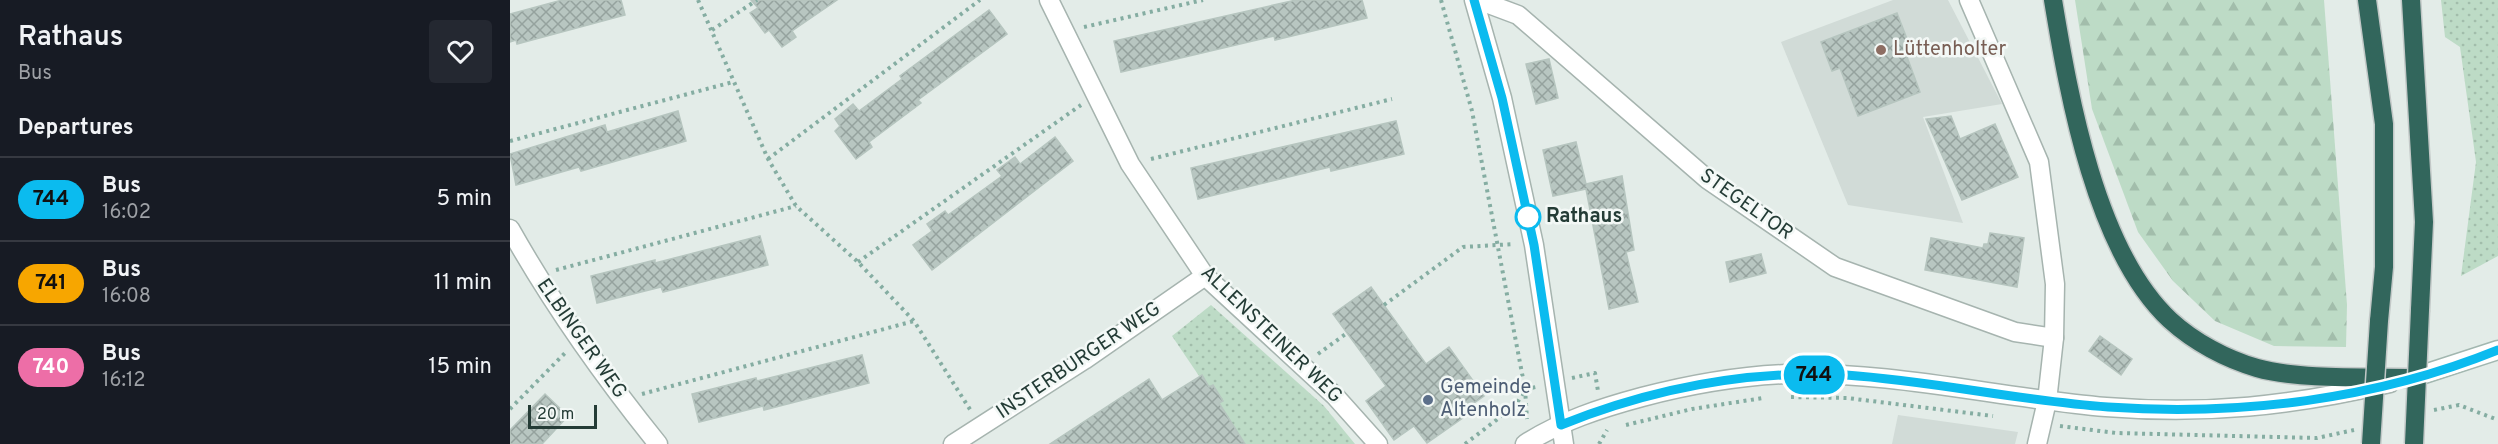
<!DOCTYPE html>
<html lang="en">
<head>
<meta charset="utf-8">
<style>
	body { margin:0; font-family:Overpass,sans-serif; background:#242831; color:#f1f3f6; height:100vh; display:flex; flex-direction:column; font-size:22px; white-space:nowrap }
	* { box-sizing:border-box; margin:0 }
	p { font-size:20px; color:#9ea1a6 }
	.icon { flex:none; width:33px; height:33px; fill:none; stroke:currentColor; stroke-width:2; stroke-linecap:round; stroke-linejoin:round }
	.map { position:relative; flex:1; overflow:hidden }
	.details { display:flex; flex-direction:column; background:#171b24; width:510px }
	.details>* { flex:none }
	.badge { padding:0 12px; border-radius:20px; font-size:21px; line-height:39px }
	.scale { position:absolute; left:18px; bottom:15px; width:69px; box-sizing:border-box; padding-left:6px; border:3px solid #243c36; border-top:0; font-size:16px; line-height:21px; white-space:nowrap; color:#243c36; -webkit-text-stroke:4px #f3f8f6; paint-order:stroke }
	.map>.badge { position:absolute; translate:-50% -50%; box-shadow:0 0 0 3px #fff }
	h2 { padding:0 18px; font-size:22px; line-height:54px }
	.round { display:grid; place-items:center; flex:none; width:63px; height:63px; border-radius:6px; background:#242831 }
	.overview { display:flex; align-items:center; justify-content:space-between; height:102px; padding:0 18px }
	h1 { font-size:28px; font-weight:600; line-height:45px }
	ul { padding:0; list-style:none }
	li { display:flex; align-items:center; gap:18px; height:84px; padding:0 18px; border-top:2px solid #363941 }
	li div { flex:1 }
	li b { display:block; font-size:22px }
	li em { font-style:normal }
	li .badge { min-width:66px; font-weight:700; text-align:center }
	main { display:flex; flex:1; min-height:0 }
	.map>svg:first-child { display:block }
</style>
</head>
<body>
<main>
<section class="details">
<div class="overview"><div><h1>Rathaus</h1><p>Bus</p></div><a class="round"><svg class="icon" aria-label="heart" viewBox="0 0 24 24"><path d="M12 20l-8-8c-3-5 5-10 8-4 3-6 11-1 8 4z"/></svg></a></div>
<h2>Departures</h2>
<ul>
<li><span class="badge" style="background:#0bbbef;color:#111">744</span><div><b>Bus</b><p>16:02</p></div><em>5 min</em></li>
<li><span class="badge" style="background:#f7a600;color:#111">741</span><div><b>Bus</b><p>16:08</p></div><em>11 min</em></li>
<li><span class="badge" style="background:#ed6ea7;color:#fff">740</span><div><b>Bus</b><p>16:12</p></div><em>15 min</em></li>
</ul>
</section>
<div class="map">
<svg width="1988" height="444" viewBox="0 0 1988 444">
	<defs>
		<pattern id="grass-dots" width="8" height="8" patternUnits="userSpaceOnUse" patternTransform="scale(1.5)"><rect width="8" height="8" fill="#bddbc6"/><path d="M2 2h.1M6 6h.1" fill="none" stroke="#a2bdab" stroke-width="1.8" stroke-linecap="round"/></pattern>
		<pattern id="forest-firs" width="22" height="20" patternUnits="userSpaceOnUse" patternTransform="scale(1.5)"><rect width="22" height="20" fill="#bddbc6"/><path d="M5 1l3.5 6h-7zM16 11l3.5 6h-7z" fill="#a2bdab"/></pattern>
		<pattern id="building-cross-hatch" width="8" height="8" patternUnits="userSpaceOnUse" patternTransform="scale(1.5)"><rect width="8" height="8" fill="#b8c6c1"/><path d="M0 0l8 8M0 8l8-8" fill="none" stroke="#95a29e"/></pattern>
	</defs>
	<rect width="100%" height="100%" fill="#e3ece8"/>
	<!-- built -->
	<g fill="#d1dbd7">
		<path d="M1383,0h55l54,104 -79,13 40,106 -115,-18 -67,-163z"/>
		<path d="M1388,415l120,17 -3,12h-123z"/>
	</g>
	<!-- grass -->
	<g fill="url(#grass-dots)">
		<path d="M1931,0h57v256l-37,20 15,-114 -16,-115 -15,-10z"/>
		<path d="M701,305l113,101 31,38h-110l-73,-108z"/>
	</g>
	<!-- forest -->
	<path fill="url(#forest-firs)" d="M1565,0h249l23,305 -1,42 -72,-1 -59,-25 -42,-40 -35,-49 -46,-123z"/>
	<!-- building -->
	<g fill="url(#building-cross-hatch)" stroke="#b6c5bf" stroke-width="1.5">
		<path d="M52,0h59l4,15 -108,29 -1,-4 -6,2v-28z"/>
		<path d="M241,0h86l-45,31 4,6 -14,10 -13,-17 -4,3 -15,-20 8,-5z"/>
		<path d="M786,0h66l5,18 -92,22 -1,-4 -153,36 -7,-31z"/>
		<path d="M479,10l18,24 -89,66 3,3 -52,39 3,5 -16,12 -21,-28 5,-5 -5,-7 18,-15 6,7 43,-32 -2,-3z"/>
		<path d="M1387,13l12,31 -6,2 17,46 -62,24 -18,-48 -8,3 -11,-29z"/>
		<path d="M1039,59l9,39 -22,6 -10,-40z"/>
		<path d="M168,111l8,30 -105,30 -2,-4 -63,18 -6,-31 95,-29 2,7z"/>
		<path d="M1441,116l9,23 35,-15 23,53 -56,23 -36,-81z"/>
		<path d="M886,121l8,33 -73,17 -1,-4 -132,32 -7,-31z"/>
		<path d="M545,137l18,24 -141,109 -19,-25 19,-14 -5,-7 18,-13 3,4 54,-39 -5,-6 18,-13 5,7z"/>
		<path d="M1066,142l10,42 36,-8 12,74 -8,2 12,50 -29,7 -23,-120 -33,7 -10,-46z"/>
		<path d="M1480,233l34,5 -7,49 -92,-17 6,-32 52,10 1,-4h4z"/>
		<path d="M250,236l8,29 -105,27 -2,-5 -64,16 -6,-27 64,-16v3z"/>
		<path d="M1251,254l5,19 -36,9 -4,-20z"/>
		<path d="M861,287l55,77 23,-17 35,49 -20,14 3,5 -40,28 -13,-17 -20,14 -28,-39 20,-15 -53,-72z"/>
		<path d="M1590,336l32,23 -11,16 -32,-24z"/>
		<path d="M352,355l7,28 -105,27 -1,-4 -64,16 -7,-28 64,-16 1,3z"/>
		<path d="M692,375l7,12 4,-2 10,16 -4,2 26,41h-195l99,-65 13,21z"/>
		<path d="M35,394l23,22 -26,28h-32v-14z"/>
	</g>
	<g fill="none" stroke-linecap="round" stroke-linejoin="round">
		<!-- street casing -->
		<g stroke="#a6b4af" stroke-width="21">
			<g id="street">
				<path d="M539,0l81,164 75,112 130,120 43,48"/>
				<path d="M964,0l28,98 32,147 30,199"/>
				<path d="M968,0l40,15 189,164 128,88 180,65 39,6"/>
				<path d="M1459,0l70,162 16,122 -1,54 -7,63 -10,43"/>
				<path d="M0,229c43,76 93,147 148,215"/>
				<path d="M443,444l131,-84 121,-84"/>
				<path d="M1015,444c36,-23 76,-36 117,-47 46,-12 96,-21 144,-23 106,-3 214,24 320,33 100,8 186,-1 284,-24"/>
			</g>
		</g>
		<!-- secondary casing -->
		<g stroke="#a2b7b0" stroke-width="21">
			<path id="secondary" d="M1902,378l86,-28"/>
		</g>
		<!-- highway casing -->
		<g stroke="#c2c8c7" stroke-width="21">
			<g id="highway">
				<path d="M1543,0c16,97 43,251 117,320 24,22 56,39 87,48 42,12 111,9 155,10"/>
				<path d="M1857,0l17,124v143l-5,54"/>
				<path d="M1901,0l13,222 -4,88"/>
			</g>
		</g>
		<!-- path -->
		<g stroke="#85ada2" stroke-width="4" stroke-dasharray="3 4.5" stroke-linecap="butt">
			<path d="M188,0l70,159 28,47 62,56 56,59 57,90"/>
			<path d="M931,0l31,111 53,278 2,30"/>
			<path d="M574,27l119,-27"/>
			<path d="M202,30l45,-30"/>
			<path d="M0,141l223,-59"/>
			<path d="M258,159l212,-159"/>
			<path d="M641,159l241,-60"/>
			<path d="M348,262l223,-157"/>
			<path d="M46,270l240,-64"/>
			<path d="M874,305l79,-58 51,-3"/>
			<path d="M808,354l29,-21"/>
			<path d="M1062,378l23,-5 3,18"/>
			<path d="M132,394l272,-73"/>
			<path d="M1281,397l56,1 146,18"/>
			<path d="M0,409l56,-57"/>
			<path d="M1924,410l25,-5 39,15"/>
			<path d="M1116,425l66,-16 71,-11"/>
			<path d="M1550,426l56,7 201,5 37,-8"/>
			<path d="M955,444l51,-39 9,-16 11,-2"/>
			<path d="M1089,444l8,-14"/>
		</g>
		<!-- street -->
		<use href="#street" stroke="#fff" stroke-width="18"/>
		<!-- secondary -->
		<use href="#secondary" stroke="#fff" stroke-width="18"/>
		<!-- highway -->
		<use href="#highway" stroke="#32665c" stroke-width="18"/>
		<!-- highway-bridge casing -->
		<g stroke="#c2c8c7" stroke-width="21" stroke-linecap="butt">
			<g id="highway-bridge">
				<path d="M1861,444l8,-123"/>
				<path d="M1904,444l6,-134"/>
			</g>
		</g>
		<!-- highway-bridge -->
		<use href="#highway-bridge" stroke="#32665c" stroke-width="18"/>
	</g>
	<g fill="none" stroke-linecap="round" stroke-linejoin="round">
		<!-- line casing -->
		<g stroke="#fff" stroke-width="14">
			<path id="line" d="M964,0l28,98 32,147 27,180c90,-36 188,-55 285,-50 88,6 174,26 262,32 132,9 267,-7 390,-57"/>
		</g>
		<!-- line -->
		<use href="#line" stroke="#0bbbef" stroke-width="9"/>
	</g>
	<!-- markers -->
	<circle fill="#8d6e63" stroke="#f3f8f6" stroke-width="2" cx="1371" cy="50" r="6"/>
	<circle fill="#fff" stroke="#0bbbef" stroke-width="3" cx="1018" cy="217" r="12"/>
	<circle fill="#5c6f8a" stroke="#f3f8f6" stroke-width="2" cx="918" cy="400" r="6"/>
	<g text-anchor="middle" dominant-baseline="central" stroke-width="5" stroke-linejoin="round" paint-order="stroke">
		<!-- education labels -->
		<g font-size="20" fill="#785e54" stroke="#f3f8f6" text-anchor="start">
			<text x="1383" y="50">Lüttenholter</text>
		</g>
		<!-- street labels -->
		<g font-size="20" fill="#243c36" stroke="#f3f8f6">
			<text transform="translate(1236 205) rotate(35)">STEGELTOR</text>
			<text transform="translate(761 335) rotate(44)">ALLENSTEINER WEG</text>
			<text transform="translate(71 339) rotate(55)">ELBINGER WEG</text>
			<text transform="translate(569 361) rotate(-34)">INSTERBURGER WEG</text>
		</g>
		<!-- stop labels -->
		<g font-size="20" font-weight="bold" fill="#243c36" stroke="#f3f8f6" text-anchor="start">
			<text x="1036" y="217">Rathaus</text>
		</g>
		<!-- service labels -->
		<g font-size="20" fill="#4e5e75" stroke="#f3f8f6" text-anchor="start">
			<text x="930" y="388">Gemeinde<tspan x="930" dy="23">Altenholz</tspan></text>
		</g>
	</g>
</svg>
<div class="scale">20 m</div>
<b class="badge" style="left:1304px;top:375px;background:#0bbbef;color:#111">744</b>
</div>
</main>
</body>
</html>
